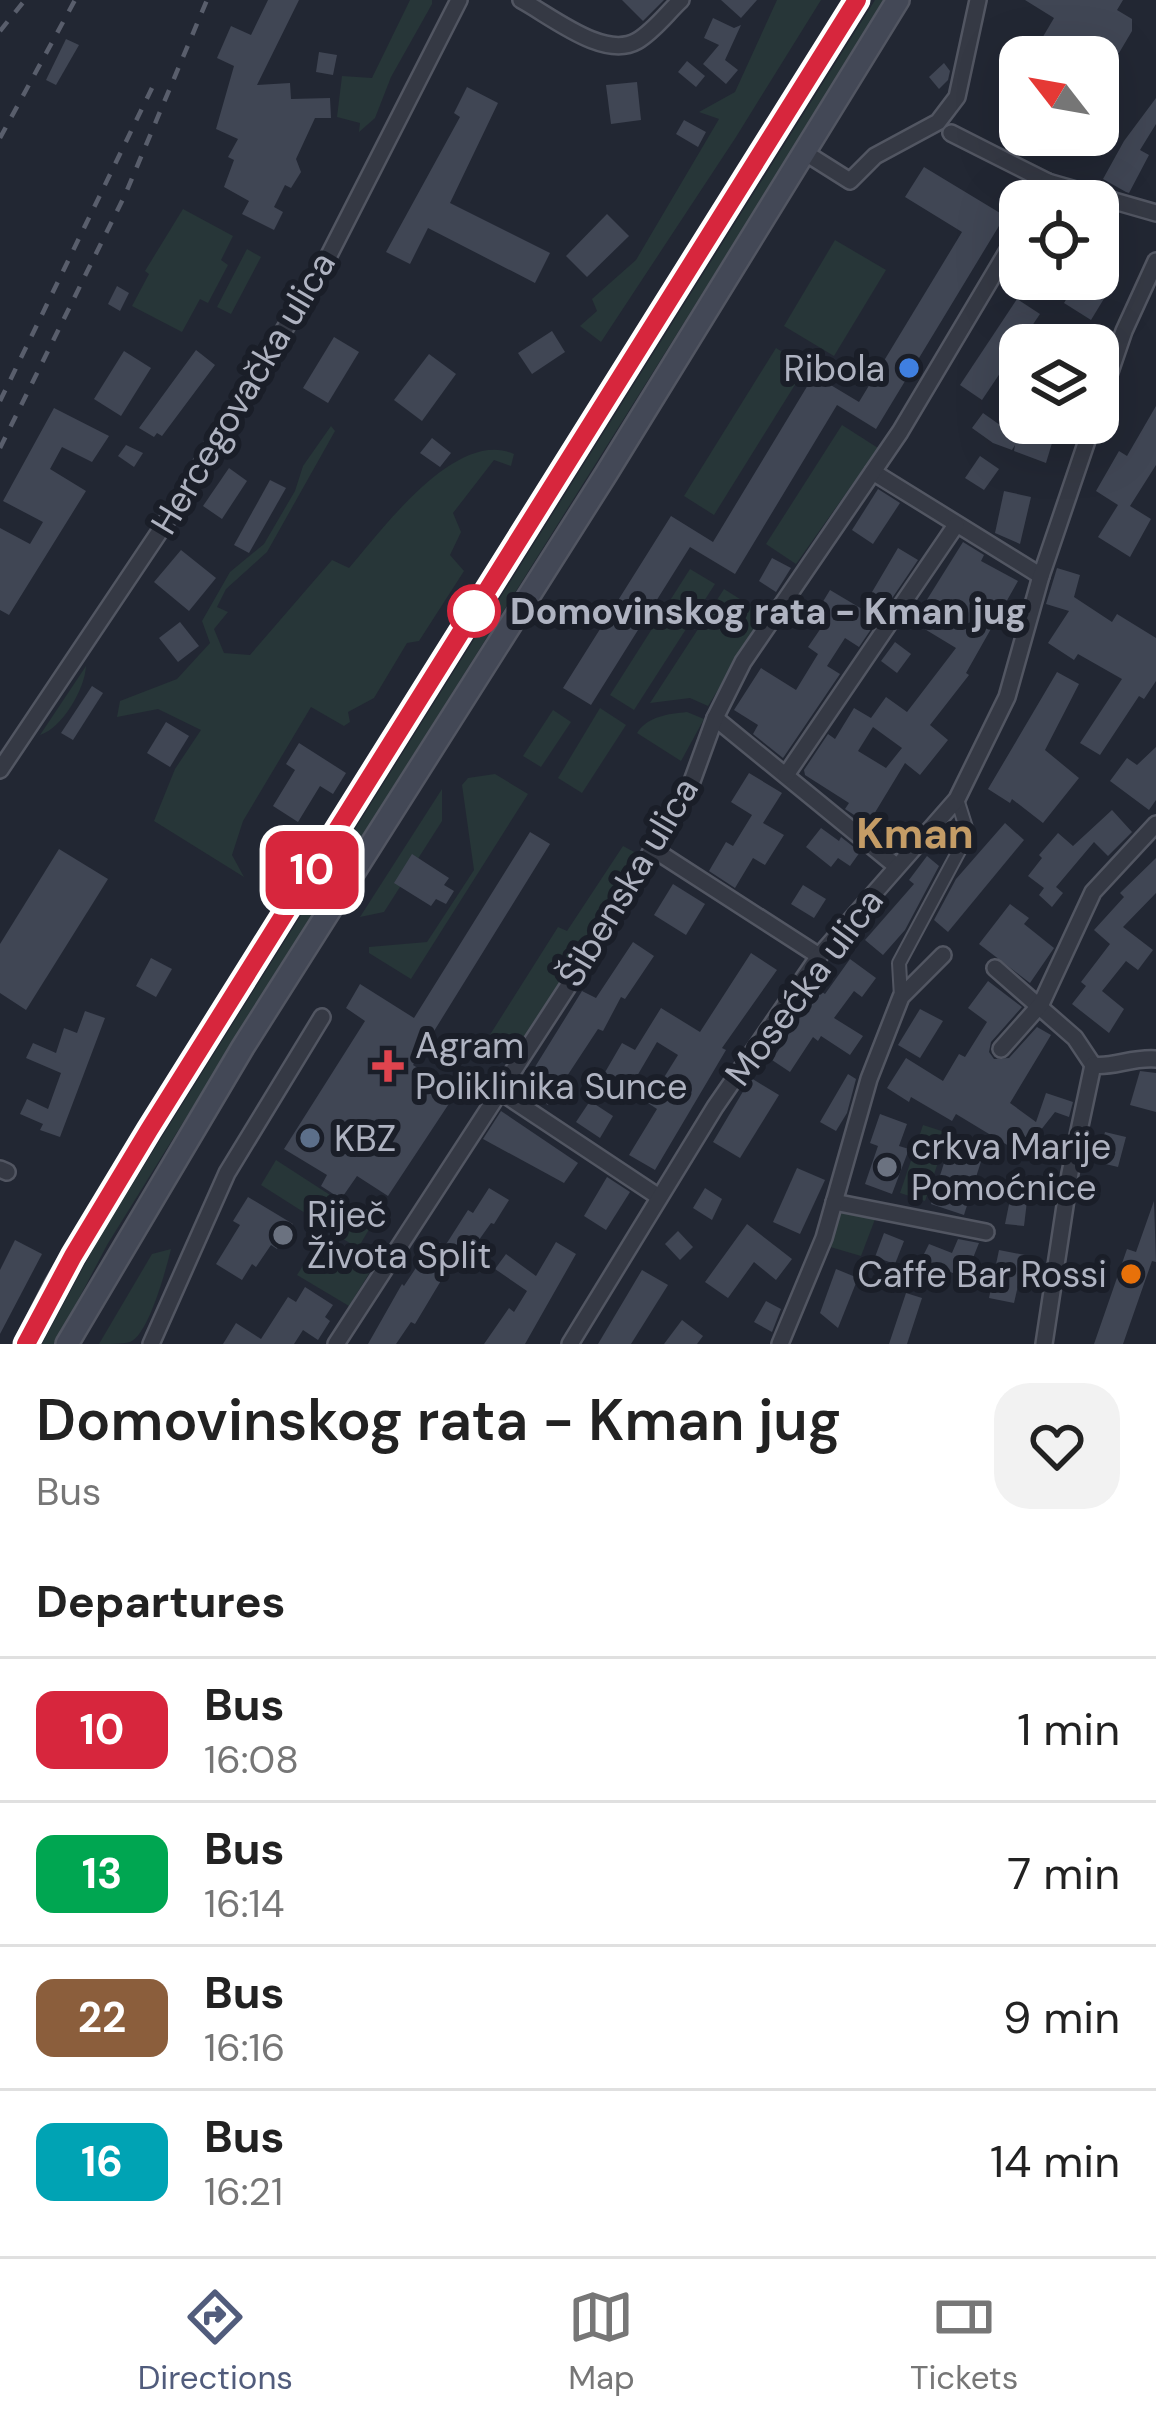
<!DOCTYPE html>
<html lang="en">
<head>
<meta charset="utf-8">
<style>
	body { margin:0; font-family:"DM Sans",sans-serif; background:#f2f2f2; color:#222; height:100vh; display:flex; flex-direction:column; font-size:45px; white-space:nowrap }
	* { box-sizing:border-box; margin:0 }
	p { font-size:39px; color:#767676 }
	.icon { flex:none; width:66px; height:66px; fill:none; stroke:currentColor; stroke-width:2; stroke-linecap:round; stroke-linejoin:round }
	.map { position:relative; height:1344px; overflow:hidden }
	.drawer { display:flex; flex-direction:column; background:#fff; flex:1 }
	.drawer>* { flex:none }
	.badge { padding:0 24px; border-radius:18px; font-size:42px; line-height:78px }
	.needle { width:78px; rotate:301deg }
	.tools { position:absolute; left:999px; top:36px; display:grid; gap:24px }
	.tools a { display:grid; place-items:center; width:120px; height:120px; border-radius:24px; background:#fff; box-shadow:0 12px 48px #0002; font-size:60px }
	.map>.badge { position:absolute; translate:-50% -50%; box-shadow:0 0 0 6px #fff }
	h2 { padding:0 36px; font-size:45px; line-height:108px }
	.round { display:grid; place-items:center; flex:none; width:126px; height:126px; border-radius:36px; background:#f2f2f2 }
	.headline { display:flex; align-items:center; justify-content:space-between; height:204px; padding:0 36px }
	h1 { font-size:57px; font-weight:600; line-height:90px }
	ul { padding:0; list-style:none }
	li { display:flex; align-items:center; gap:36px; height:144px; padding:0 36px; border-top:3px solid #e0e0e0 }
	li div { flex:1 }
	li b { display:block; font-size:45px }
	li em { font-style:normal }
	li .badge { min-width:132px; font-weight:700; text-align:center }
	.menu { display:flex; justify-content:space-around; align-items:center; height:168px; border-top:3px solid #e0e0e0; background:#fff; font-size:33px; color:#767676 }
	.menu a { display:grid; justify-items:center; gap:6px }
	.menu .selected { color:#515c7c }
	.map>svg:first-child { display:block }
</style>
</head>
<body>
<div class="map">
<svg width="1156" height="1344" viewBox="0 0 1156 1344">
	<rect width="100%" height="100%" fill="#222733"/>
	<!-- green -->
	<g fill="#273638">
		<path d="M410,0h22v4l-41,73 -16,41 -16,14 1,-9 -23,-6 5,-41 30,2z"/>
		<path d="M777,0h44l-85,137 -135,205 -21,-16 17,-15 -5,-12 44,-39 83,-141 -20,-7 36,-20z"/>
		<path d="M875,0h11l-722,1153 -57,92 -52,99h-13l56,-104 57,-92z"/>
		<path d="M183,209l50,27 -12,24 7,5 -20,38 -8,-4 -18,33 -50,-26 17,-32 -4,-3z"/>
		<path d="M835,240l51,30 -52,86 -50,-30z"/>
		<path d="M247,249l14,8 -30,57 -14,-7z"/>
		<path d="M776,348l30,19 -92,148 -30,-19z"/>
		<path d="M842,425l36,23 -82,116 -30,-20z"/>
		<path d="M331,426l4,5 -68,121 -41,37 -9,18 11,5 -14,17 10,24 26,2 82,-95 17,8c33,-38 107,-140 165,-114l-3,12 -17,-6 -41,53 8,19 -11,23 14,16 -45,70 -12,2 -33,55 -26,14 2,10 -6,4 -33,-19 -68,114 -11,34 12,22 -90,-56 21,-52 26,-39 -43,-21 -41,8 3,-16 57,-22 33,-36 -8,-22 28,-49 34,-28 31,-53 8,-25z"/>
		<path d="M690,569l25,15 -81,126 -24,-15z"/>
		<path d="M724,589l41,26 -57,91 -18,-8 -40,5z"/>
		<path d="M86,666c-1,23 -24,62 -46,69z"/>
		<path d="M600,708l26,17 -44,68 -24,-15z"/>
		<path d="M553,710l18,12 -30,45 -18,-11z"/>
		<path d="M687,712l17,7 -23,42 -44,-28c11,-17 31,-19 50,-21z"/>
		<path d="M495,774l33,20 -117,185 -42,-26v-6l58,-5 47,-72 -12,-85 6,-7z"/>
		<path d="M442,789v32l-58,91 -24,5z"/>
		<path d="M623,846l15,8 -38,68 -93,142 -26,-15 77,-122 9,4z"/>
		<path d="M923,1125l25,8 -23,68 -25,-8z"/>
		<path d="M276,1160l54,35 -14,25 -55,-35z"/>
		<path d="M341,1201l33,20 -16,27 -33,-20z"/>
		<path d="M837,1207l40,7 -16,42 -34,-10z"/>
		<path d="M318,1242l52,30 -21,34 -52,-31z"/>
		<path d="M171,1249c-5,20 -22,85 -41,93 -8,2 -22,2 -31,2l53,-90z"/>
	</g>
	<!-- building -->
	<g fill="#404654" fill-rule="evenodd">
		<path d="M268,0h31l-42,85 33,-2 1,16 39,-1 1,20h-16l-19,41 5,13 -10,16 -6,-3 -11,22 9,5 -9,18 -32,-16 7,-13 -25,-14 10,-27 -6,-3 10,-18 -22,-10 18,-63 -17,-8 14,-32 20,9z"/>
		<path d="M622,0h42l-21,21z"/>
		<path d="M721,0h36l-16,18z"/>
		<path d="M1025,0h98l-6,10 15,9v12l-13,22 -10,4 -16,-10 -6,10h-56l23,-39z"/>
		<path d="M713,18l21,10 7,-3 -16,35 13,10 -12,14 -23,-20 16,-19 -15,-7z"/>
		<path d="M66,39l13,6 -23,40 -10,-5z"/>
		<path d="M319,52l18,3 -4,20 -17,-3z"/>
		<path d="M687,61l18,15 -9,11 -18,-15z"/>
		<path d="M944,63l6,8 -2,9 -9,9 -10,-12z"/>
		<path d="M637,82l4,38 -30,4 -5,-39z"/>
		<path d="M467,87l31,16 -48,100 100,50 -15,30 -107,-55 -18,36 -24,-12 74,-135 -6,-4z"/>
		<path d="M1156,98v26l-16,26 9,5 -20,38 -3,-1 -23,-13 21,-38z"/>
		<path d="M684,120l22,12 -8,15 -22,-13z"/>
		<path d="M924,167l81,49 -129,213 -39,-24 -102,169 -45,-27 -99,158 -28,-17 108,-172 42,26 101,-167 45,27 103,-170 -57,-35z"/>
		<path d="M607,214l22,22 -42,41 -21,-21z"/>
		<path d="M1098,223l21,14 -21,33z"/>
		<path d="M1078,280l27,17 -14,23 -27,-17z"/>
		<path d="M117,286l12,7 -9,18 -12,-7z"/>
		<path d="M1017,299l23,15 -58,86 -22,-15z"/>
		<path d="M552,331l13,21 -33,22 -14,-21z"/>
		<path d="M334,337l25,15 -31,51 -25,-15z"/>
		<path d="M196,350l19,15 -53,71 -5,-3 -3,4 -15,-9z"/>
		<path d="M124,351l27,17 -30,48 -27,-17z"/>
		<path d="M429,354l27,20 -34,47 -28,-21z"/>
		<path d="M1156,406v59l-26,41 21,13 -21,38 -32,-20 20,-32 -22,-14 23,-40 8,5z"/>
		<path d="M54,408l55,28 -17,26 -30,-15 -12,22 36,22 -77,124 -9,-5v-82l30,16 13,-22 -40,-21z"/>
		<path d="M983,413l38,27 6,-17h31l-12,40 -32,-12 1,-6 -3,5 -19,-7 -21,-15z"/>
		<path d="M432,438l19,15 -11,14 -20,-14z"/>
		<path d="M126,445l17,8 -9,14 -16,-11z"/>
		<path d="M980,456l19,13 -15,21 -19,-12z"/>
		<path d="M229,468l18,13 -25,38 -19,-13z"/>
		<path d="M270,480l16,8 -37,65 -15,-8z"/>
		<path d="M878,489l22,14 -27,41 -21,-14z"/>
		<path d="M1004,491l27,6 -11,47 -25,-11z"/>
		<path d="M963,542l21,13 -3,6 37,20 -52,92 3,2 -39,50 18,15 -28,35 -15,-12 -37,61 -23,-15 4,-6 -44,-28 -1,-5 24,-36 7,5 19,-31 17,10 15,-21 21,15 49,-64 -43,-26zM873,727l29,21 -16,20 -28,-17z"/>
		<path d="M898,548l20,12 -59,87 -14,-9 -18,28 13,8 -57,84 -30,-24 5,-9 -24,-15 27,-42 35,22 22,-36 -10,-7 15,-22 -10,-7 17,-28 32,19z"/>
		<path d="M181,550l35,28 -27,33 -35,-29z"/>
		<path d="M772,558l19,10 -15,24 -17,-11z"/>
		<path d="M1057,568l23,7 -6,22 38,25 5,-8 39,24v43l-12,18 -5,-3 -39,59 -20,-12 42,-64 -44,-25 -4,6 -26,-17 21,-32 -23,-7z"/>
		<path d="M180,622l19,24 -21,16 -19,-24z"/>
		<path d="M895,642l16,12 -14,19 -16,-12z"/>
		<path d="M1057,672l22,12 -34,66 34,28 -36,45 -31,-24 -2,4 -22,-14z"/>
		<path d="M92,686l11,7 -30,47 -12,-7z"/>
		<path d="M166,722l23,14 -19,31 -23,-14z"/>
		<path d="M299,743l47,30 -13,21 -13,-8 -22,36 -25,-16 22,-36 -9,-6z"/>
		<path d="M1156,747v53l-7,10 -39,-29 17,-23 10,7z"/>
		<path d="M749,773l33,20 -19,30 21,12 -19,30 -12,-7 -18,30 -26,-17 17,-29 7,4 19,-31 -21,-13z"/>
		<path d="M1112,810l20,22 -24,24 -14,-14 -38,45 7,6 -11,14 -13,-12 5,-7 -16,-12 14,-18 -3,-3 19,-22 15,13z"/>
		<path d="M1005,823l19,17 -76,92 -14,-12 22,-41z"/>
		<path d="M821,828l18,13 2,-4 19,15 -10,14 -12,-8 -7,9 -25,-20z"/>
		<path d="M530,832l20,12 -137,221 43,28 -68,103 -31,-20 -16,23 -20,-13 6,-11 -43,-26 81,-128 -19,-13 14,-24 54,34z"/>
		<path d="M59,849l49,30 -82,131 -26,-17v-49z"/>
		<path d="M412,854l37,24 -5,7 10,6 -8,13 -10,-5 -5,7 -37,-23z"/>
		<path d="M927,856l12,10 -34,64 -22,25 -18,-15 49,-56 -5,-4z"/>
		<path d="M1156,858v35l-33,34 30,23 -15,20 -12,-9 -24,30 22,18 -15,24 -37,-29 14,-18 -5,-4 29,-38 -16,-14 30,-33 -4,-4z"/>
		<path d="M673,884l32,20 -19,31 -32,-20z"/>
		<path d="M803,885l23,14 -12,19 -23,-14z"/>
		<path d="M1010,904l19,14 -5,6 30,24 -24,35 -51,-39z"/>
		<path d="M633,942l21,14 -29,43 -4,-2 -18,34 -5,-2 -50,76 -26,-17 60,-97 14,7z"/>
		<path d="M751,953l26,17 -55,78 4,2 -71,120 -26,-15 28,-46 -9,-6 30,-48 -21,-13 -27,46 -26,-14 18,-31 13,7 26,-42 39,24z"/>
		<path d="M151,958l21,11 -16,28 -20,-11z"/>
		<path d="M850,959l26,19 -14,19 -8,-6 -20,27 29,18 -13,19 -29,-19 -3,5 -5,-4 -23,35 -18,-12 46,-71 7,5z"/>
		<path d="M988,981l34,26 -31,35 -2,10 5,7 15,-1 28,-31 14,8 -41,68 26,19 10,-29 27,9 -4,15 -14,-5 -33,42 -66,-40 -4,7 -41,-24 -2,5 -22,-14 19,-30 37,23 16,-27 6,3 22,-35 -19,-14z"/>
		<path d="M920,1009l23,12 -23,37 -22,-13z"/>
		<path d="M85,1011l20,7 -45,119 -20,-7 3,-6 -23,-10 7,-15 21,10 13,-36 -35,-15 7,-15 23,10 8,-25 13,5z"/>
		<path d="M1140,1071l16,2v39l-26,-7z"/>
		<path d="M848,1074l8,5 -9,34 -11,18 -16,-9z"/>
		<path d="M751,1078l28,17 -39,63 -27,-16z"/>
		<path d="M590,1101l23,15 -13,22 -24,-16z"/>
		<path d="M501,1111l77,52 -14,20 -81,-44z"/>
		<path d="M880,1114l27,10 -8,22 10,3 -17,45 -27,-10 13,-38 -8,-3z"/>
		<path d="M1105,1132l21,5 -8,30 -21,-5z"/>
		<path d="M951,1141l33,11 -20,63 -33,-11z"/>
		<path d="M797,1168l28,12 -25,54 -27,-12z"/>
		<path d="M1015,1175l15,1 -6,50 -19,-2z"/>
		<path d="M607,1177l23,15 -24,38 -22,-14z"/>
		<path d="M489,1188l20,12 -15,24 -3,-1 -22,31 -9,-5 -45,75 -4,-2 -15,22h-28l34,-60 2,2 31,-47 10,7 23,-36 5,3z"/>
		<path d="M705,1188l17,11 -10,21 -19,-12z"/>
		<path d="M248,1197l45,27 -16,25 -6,-4 -15,22 -4,-3 -10,16 -26,-16 24,-39 -7,-4z"/>
		<path d="M1154,1201l2,61 -4,-1 -29,83h-29l33,-95 9,3z"/>
		<path d="M747,1224l45,35 -16,21 -22,-18 -26,36 -23,-16z"/>
		<path d="M678,1231l15,16 -13,13 -15,-16z"/>
		<path d="M884,1233l20,8 -9,23 -20,-7z"/>
		<path d="M958,1239l21,4 -14,35 -44,-18 8,-16 23,9z"/>
		<path d="M15,1240l27,14 -42,80v-64z"/>
		<path d="M556,1242l20,12 -51,90h-41l25,-36 5,4 13,-21 -32,-22 11,-15 30,22z"/>
		<path d="M999,1250l26,5 -11,48 -25,-5z"/>
		<path d="M836,1269l22,9 -20,50 -18,-15z"/>
		<path d="M642,1270l26,15 -37,59h-33z"/>
		<path d="M305,1287l28,18 -8,12 5,4 -12,19 -15,-10 -9,14h-71l13,-21 25,16 27,-42 8,5z"/>
		<path d="M906,1293l16,5 -15,46h-18z"/>
		<path d="M766,1301l15,8 -9,23 -18,-10z"/>
		<path d="M682,1320l21,16 -6,8h-33z"/>
	</g>
	<g fill="none" stroke-linecap="round" stroke-linejoin="round">
		<!-- pedestrian casing -->
		<g stroke="#525662" stroke-width="16">
			<path id="pedestrian" d="M901,997l-2,-34 69,-129 -11,-35"/>
		</g>
		<!-- minor casing -->
		<g stroke="#525662" stroke-width="20">
			<g id="minor">
				<path d="M521,0c30,16 83,60 116,41 17,-10 30,-28 44,-41"/>
				<path d="M951,133l97,49 108,31"/>
				<path d="M804,152l46,29 25,-25 63,-34 19,-25 21,-97"/>
				<path d="M1037,201l11,-19"/>
				<path d="M1098,407l26,-76 32,-70"/>
				<path d="M873,472l168,104"/>
				<path d="M715,718l181,148"/>
				<path d="M0,770l166,-248 158,-257 135,-265"/>
				<path d="M786,775l170,-250"/>
				<path d="M653,849l166,107"/>
				<path d="M995,968l80,70 18,27"/>
				<path d="M1001,1049l40,-45 52,-112 63,-68"/>
				<path d="M498,1090l161,107"/>
				<path d="M0,1169l7,3"/>
				<path d="M834,1202l152,30"/>
				<path d="M151,1344l76,-171 95,-156"/>
				<path d="M336,1344l268,-413 87,-147 24,-66 28,-56 157,-230 120,-202"/>
				<path d="M570,1344l145,-237 104,-151 138,-157 50,-102 34,-121 52,-153"/>
				<path d="M780,1344l44,-106 45,-159 32,-82 42,-42"/>
				<path d="M1044,1344l26,-171 23,-108c19,3 39,-8 63,-6"/>
			</g>
		</g>
		<!-- secondary casing -->
		<g stroke="#525662" stroke-width="26">
			<g id="secondary">
				<path d="M26,1344l30,-59 93,-155 708,-1130"/>
				<path d="M67,1344l176,-297 363,-573 292,-474"/>
			</g>
		</g>
		<!-- pedestrian -->
		<use href="#pedestrian" stroke="#353944" stroke-width="12"/>
		<!-- minor -->
		<use href="#minor" stroke="#353944" stroke-width="15"/>
		<!-- secondary -->
		<use href="#secondary" stroke="#434856" stroke-width="21"/>
		<!-- rail -->
		<g stroke="#595e6c" stroke-width="4.5" stroke-dasharray="12 12" stroke-linecap="butt">
			<path d="M0,31l25,-31"/>
			<path d="M0,138l75,-138"/>
			<path d="M0,401l152,-313"/>
			<path d="M0,448l125,-253 82,-195"/>
		</g>
	</g>
	<g fill="none" stroke-linecap="round" stroke-linejoin="round">
		<!-- line casing -->
		<g stroke="#fff" stroke-width="27">
			<path id="line" d="M26,1344l47,-88 76,-126 708,-1130"/>
		</g>
		<!-- line -->
		<use href="#line" stroke="#d7263d" stroke-width="18"/>
	</g>
	<!-- markers -->
	<circle fill="#3f7fe0" stroke="#1a1e28" stroke-width="4.5" cx="909" cy="368" r="12"/>
	<circle fill="#fff" stroke="#d7263d" stroke-width="6" cx="474" cy="611" r="24"/>
	<path fill="#e0444e" stroke="#1a1e28" stroke-width="4.5" d="M382 1048h12v12h12v12h-12v12h-12v-12h-12v-12h12z"/>
	<circle fill="#5c6f8a" stroke="#1a1e28" stroke-width="4.5" cx="310" cy="1138" r="12"/>
	<g fill="#6b7280" stroke="#1a1e28" stroke-width="4.5">
		<circle cx="887" cy="1167" r="12"/>
		<circle cx="283" cy="1235" r="12"/>
	</g>
	<circle fill="#e8710a" stroke="#1a1e28" stroke-width="4.5" cx="1131" cy="1274" r="12"/>
	<g text-anchor="middle" dominant-baseline="central" stroke-width="12" stroke-linejoin="round" paint-order="stroke">
		<!-- poi labels -->
		<g font-size="36" fill="#afb3c1" stroke="#1a1e28" text-anchor="start">
			<text x="885" y="368" text-anchor="end">Ribola</text>
			<text x="415" y="1045">Agram<tspan x="415" dy="41">Poliklinika Sunce</tspan></text>
			<text x="334" y="1138">KBZ</text>
			<text x="911" y="1146">crkva Marije<tspan x="911" dy="41">Pomoćnice</tspan></text>
			<text x="307" y="1214">Riječ<tspan x="307" dy="41">Života Split</tspan></text>
			<text x="1107" y="1274" text-anchor="end">Caffe Bar Rossi</text>
		</g>
		<!-- street labels -->
		<g font-size="36" fill="#afb3c1" stroke="#1a1e28">
			<text transform="translate(243 393) rotate(-59)">Hercegovačka ulica</text>
			<text transform="translate(628 882) rotate(-59)">Šibenska ulica</text>
			<text transform="translate(804 987) rotate(-53)">Mosećka ulica</text>
		</g>
		<!-- stop labels -->
		<g font-size="36" font-weight="bold" fill="#afb3c1" stroke="#1a1e28" text-anchor="start">
			<text x="510" y="611">Domovinskog rata - Kman jug</text>
		</g>
		<!-- quarter labels -->
		<g font-size="42" font-weight="bold" fill="#c49c66" stroke="#1a1e28">
			<text x="915" y="833">Kman</text>
		</g>
	</g>
</svg>
<div class="tools">
<a><svg class="needle" viewBox="-14 -14 28 28"><path d="M0-13l5 13h-10z" fill="#e53935"/><path d="M0 13l5-13h-10z" fill="#767676"/></svg></a>
<a><svg class="icon" aria-label="locate" viewBox="0 0 24 24"><circle cx="12" cy="12" r="6"/><path d="M12 2v4M12 18v4M2 12h4M18 12h4"/></svg></a>
<a><svg class="icon" aria-label="layers" viewBox="0 0 24 24"><path d="M12 4l9 5-9 5-9-5zM3 14l9 5 9-5"/></svg></a>
</div>
<b class="badge" style="left:312px;top:870px;background:#d7263d;color:#fff">10</b>
</div>
<section class="drawer">
<div class="headline"><div><h1>Domovinskog rata - Kman jug</h1><p>Bus</p></div><a class="round"><svg class="icon" aria-label="heart" viewBox="0 0 24 24"><path d="M12 20l-8-8c-3-5 5-10 8-4 3-6 11-1 8 4z"/></svg></a></div>
<h2>Departures</h2>
<ul>
<li><span class="badge" style="background:#d7263d;color:#fff">10</span><div><b>Bus</b><p>16:08</p></div><em>1 min</em></li>
<li><span class="badge" style="background:#00a651;color:#fff">13</span><div><b>Bus</b><p>16:14</p></div><em>7 min</em></li>
<li><span class="badge" style="background:#8b5e3c;color:#fff">22</span><div><b>Bus</b><p>16:16</p></div><em>9 min</em></li>
<li><span class="badge" style="background:#00a3b4;color:#fff">16</span><div><b>Bus</b><p>16:21</p></div><em>14 min</em></li>
</ul>
</section>
<nav class="menu">
<a class="selected"><svg class="icon" aria-label="directions" viewBox="0 0 24 24"><path d="M12 3l9 9-9 9-9-9zM9 14v-3h6M13 9l2 2-2 2"/></svg>Directions</a>
<a><svg class="icon" aria-label="map" viewBox="0 0 24 24"><path d="M3 6l6-2 6 2 6-2v14l-6 2-6-2-6 2zM9 4v14M15 6v14"/></svg>Map</a>
<a><svg class="icon" aria-label="tickets" viewBox="0 0 24 24"><path d="M3 7h18v10H3zM15 7v10"/></svg>Tickets</a>
</nav>
</body>
</html>
